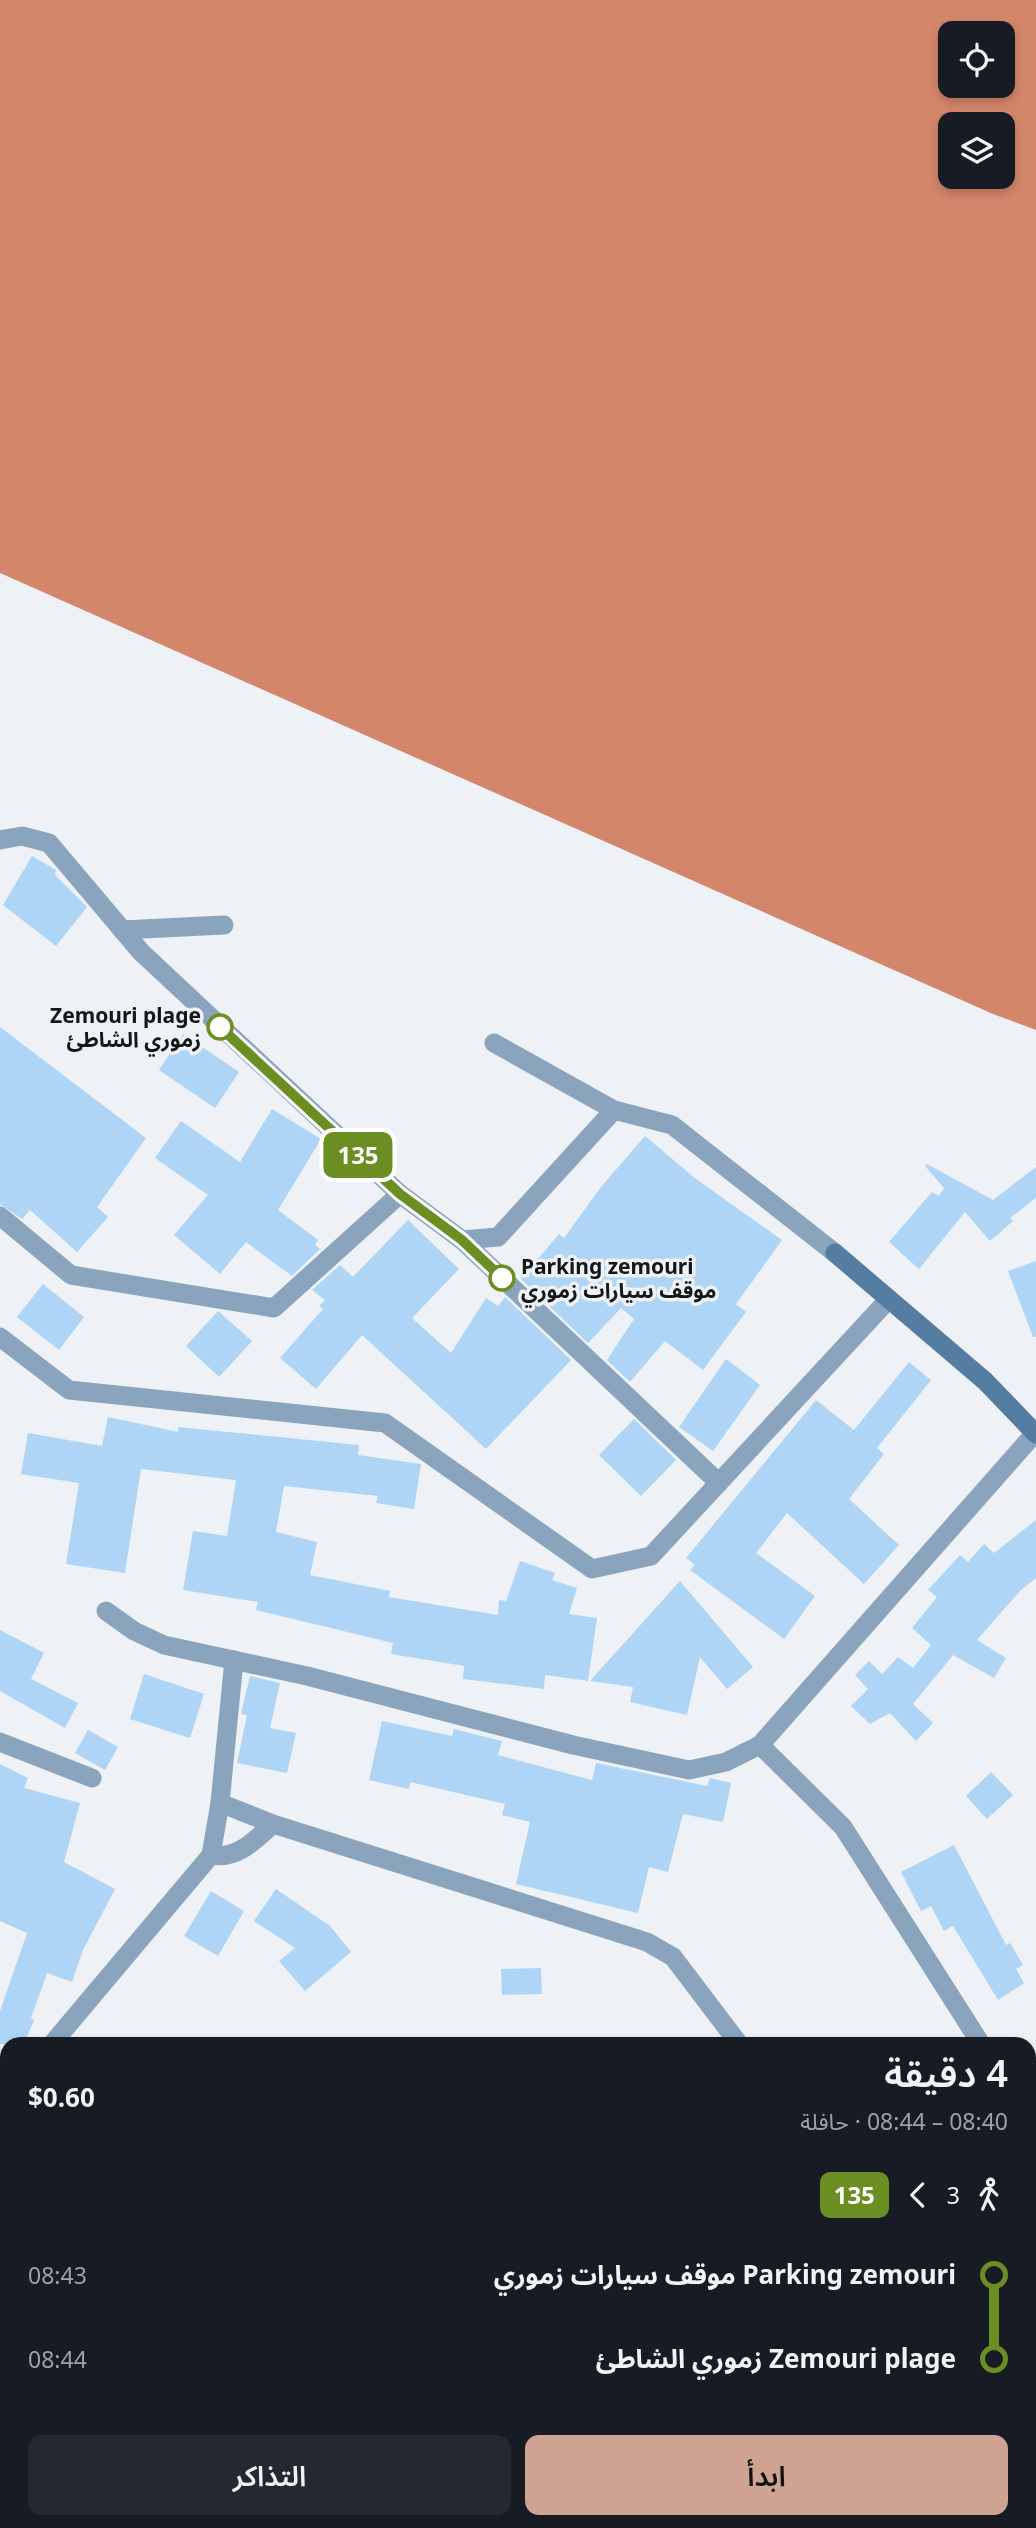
<!DOCTYPE html>
<html lang="ar">
<head>
<meta charset="utf-8">
<style>
	body { margin:0; font-family:"Noto Sans","Noto Sans Arabic",sans-serif; background:#242831; color:#f1f3f6; direction:rtl; height:100vh; display:flex; flex-direction:column; font-size:26px; white-space:nowrap }
	* { box-sizing:border-box; margin:0 }
	p { font-size:23px; color:#9ea1a6 }
	.icon { flex:none; width:38px; height:38px; fill:none; stroke:currentColor; stroke-width:2; stroke-linecap:round; stroke-linejoin:round }
	.map { position:relative; flex:1; overflow:hidden; direction:ltr }
	.sheet { position:absolute; left:0px; top:2037px; width:1036px; height:492px; display:flex; flex-direction:column; background:#171b24; border-radius:21px 21px 0 0; box-shadow:0 4px 10px #0003; direction:rtl }
	.sheet>* { flex:none }
	.badge { padding:0 14px; border-radius:10px; font-size:24px; line-height:46px }
	.controls { position:absolute; left:938px; top:21px; display:grid; gap:14px }
	.controls a { display:grid; place-items:center; width:77px; height:77px; border-radius:14px; background:#171b24; box-shadow:0 4px 10px #0003; font-size:35px }
	.map>.badge { position:absolute; translate:-50% -50%; box-shadow:0 0 0 4px #fff }
	.legs { display:flex; align-items:center; gap:10px; height:77px; padding:0 28px; font-size:23px }
	.legs p { margin-inline-start:auto }
	.summary { display:flex; align-items:center; justify-content:space-between; height:119px; padding:0 28px }
	h1 { font-size:38px; font-weight:600; line-height:52px }
	.primary-button { display:flex; gap:14px; margin-top:auto; padding:14px 28px }
	.primary-button a { flex:1; height:80px; border-radius:14px; background:#cfa391; color:#111; font-size:28px; font-weight:600; line-height:80px; text-align:center }
	.primary-button a+a { background:#242831; color:#f1f3f6 }
	ul { padding:0 28px; list-style:none }
	li { display:flex; align-items:center; gap:24px; height:84px; font-size:26px }
	li i { display:grid; place-items:center; width:10px; height:100%; margin:0 9px; background:currentColor }
	li i::after { content:''; width:18px; height:18px; margin:-9px; border:5px solid; border-radius:50%; background:#171b24 }
	li p { margin-inline-start:auto }
	li:first-child i { background:linear-gradient(#0000 50%,currentColor 0) }
	li:last-child i { background:linear-gradient(currentColor 50%,#0000 0) }
	.map>svg:first-child { display:block }
</style>
</head>
<body>
<div class="map">
<svg width="1036" height="2528" viewBox="0 0 1036 2528">
	<rect width="100%" height="100%" fill="#eef2f6"/>
	<!-- water -->
	<path fill="#d4866b" fill-rule="evenodd" d="M0,0h1036v1030l-43,-16 -993,-441zM950,33h53v53h-53zM950,124h53v53h-53z"/>
	<!-- building -->
	<g fill="#aed4f6">
		<path d="M32,856l24,14 -1,5 32,32 -31,39 -53,-41z"/>
		<path d="M0,1027l146,111 -49,69 11,10 -31,35 -47,-42 -8,9 -22,-15z"/>
		<path d="M183,1034l56,38 -24,36 -56,-38z"/>
		<path d="M272,1109l49,30 -43,71 40,30 -3,5 5,4 -28,27 -46,-34 -26,32 -46,-39 34,-40 -53,-37 26,-37 59,41z"/>
		<path d="M645,1136l51,43 86,61 -46,64 10,8 -43,58 -38,-29 -35,41 -23,-22 27,-41 -13,-11 -33,35 -67,-64 38,-45 5,4 37,-51z"/>
		<path d="M927,1164l66,36 43,-33v31l-26,20 3,3 -23,20 -25,-29 -46,57 -30,-27 43,-50 7,4 5,-8 -19,-22z"/>
		<path d="M408,1220l51,49 -47,49 39,35 35,-55 12,8 7,-9 66,63 -85,89 -124,-114 -46,54 -36,-31 43,-49 -4,-3 6,-6 -13,-10 28,-25 13,12z"/>
		<path d="M1036,1261v76h-3l-25,-66z"/>
		<path d="M43,1284l41,33 -25,33 -42,-33z"/>
		<path d="M218,1311l34,30 -33,36 -33,-31z"/>
		<path d="M726,1359l34,26 -47,66 -34,-24z"/>
		<path d="M909,1362l22,18 -54,68 7,6 -35,45 50,46 -35,39 -77,-71 -31,40 59,43 -31,43 -94,-69 5,-5 -9,-7 130,-158 38,30z"/>
		<path d="M108,1417l70,15v-5l181,18 -1,10 63,9 -7,45 -38,-6 2,-7 -94,-10 -8,46 41,10 -7,33 80,16 -1,6 109,18 1,-15 7,1 14,-40 35,12 -3,7 25,8 -8,26 28,4 -9,63 -43,-6 -1,14 -81,-10 1,-13 -73,-12 2,-11 -137,-33 2,-8 -75,-12 10,-59 34,5 9,-56 -95,-11 -16,104 -59,-9 13,-81 -58,-9 7,-41 74,13z"/>
		<path d="M634,1419l42,41 -35,36 -42,-41z"/>
		<path d="M1036,1520v58l-16,13 -43,49 29,18 -12,20 -41,-23 -40,49 20,19 -17,18 -26,-28 -20,11 -19,-18 17,-17 -13,-14 14,-14 13,13 16,-17 15,11 18,-23 -19,-17 25,-31 -9,-7 32,-35 8,7 16,-18 10,9z"/>
		<path d="M680,1581l73,86 -26,22 -27,-32 -13,58 -57,-13 3,-15 -43,-6z"/>
		<path d="M0,1630l44,23 -13,26 47,24 -13,25 -65,-37z"/>
		<path d="M144,1674l60,20 -14,44 -60,-19z"/>
		<path d="M250,1676l30,7 -10,45 26,5 -9,40 -50,-10 10,-48 -6,-1z"/>
		<path d="M382,1721l70,15 2,-7 48,12 -4,14 94,25 4,-17 111,23 3,-8 21,5 -8,39 -40,-8 -15,58 -19,-5 -11,46 -122,-29 14,-62 -28,-7 3,-11 -95,-22 -1,7 -40,-9z"/>
		<path d="M88,1730l30,17 -13,23 -30,-17z"/>
		<path d="M0,1764l28,14 -4,10 56,15 -16,59 51,27 -32,61 -11,32 -25,-9 -16,45 3,2 -10,24h-24v-33l27,-78 -27,-12z"/>
		<path d="M991,1772l22,23 -26,24 -21,-23z"/>
		<path d="M954,1845l52,100 4,-2 13,22 -7,4 8,14 -26,17 -45,-74 -9,5 -13,-25 -10,5 -20,-39z"/>
		<path d="M276,1889l54,37 21,26 -46,39 -26,-30 16,-13 -41,-27z"/>
		<path d="M211,1891l33,20 -26,45 -34,-20z"/>
		<path d="M541,1968l1,26 -40,1 -1,-26z"/>
	</g>
	<g fill="none" stroke-linecap="round" stroke-linejoin="round">
		<!-- minor -->
		<g stroke="#89a4bc" stroke-width="19">
			<path d="M0,840l22,-4 27,7 92,109 259,242 62,46 36,-3 116,-127 58,15 163,128"/>
			<path d="M122,930l102,-5"/>
			<path d="M494,1043l120,67"/>
			<path d="M0,1216l71,59 203,33 126,-114"/>
			<path d="M462,1240l257,243"/>
			<path d="M0,1337l69,53 316,33 207,146 59,-13 237,-256"/>
			<path d="M106,1611l28,20 30,14 143,31 266,69 116,25 37,-8 34,-17 275,-312"/>
			<path d="M0,1742l92,36"/>
			<path d="M760,1745l83,82 138,217"/>
			<path d="M220,1803l53,21 374,118 26,15 66,87"/>
			<path d="M211,1855c26,5 44,-15 62,-31"/>
			<path d="M52,2044l159,-189 9,-52 14,-143"/>
			<path d="M1029,2120l7,11"/>
			<path d="M1029,2163l7,-6"/>
			<path d="M198,2528l2,-6"/>
		</g>
		<!-- secondary -->
		<path stroke="#557da1" stroke-width="19" d="M835,1253l150,128 51,53"/>
	</g>
	<g fill="none" stroke-linecap="round" stroke-linejoin="round">
		<!-- line-1 casing -->
		<g stroke="#fff" stroke-width="16">
			<path id="line-1" d="M220,1027l180,167 62,46 40,38"/>
		</g>
		<!-- line-1 -->
		<use href="#line-1" stroke="#6b8e23" stroke-width="10"/>
	</g>
	<!-- markers -->
	<g fill="#fff" stroke="#6b8e23" stroke-width="3.5">
		<circle cx="220" cy="1027" r="12"/>
		<circle cx="502" cy="1278" r="12"/>
	</g>
	<g text-anchor="middle" dominant-baseline="central" stroke-width="7" stroke-linejoin="round" paint-order="stroke">
		<!-- stop labels -->
		<g font-size="21" font-weight="bold" fill="#151617" stroke="#eef2f6" text-anchor="end">
			<text x="201" y="1015">Zemouri plage<tspan x="201" dy="24">زموري الشاطئ</tspan></text>
			<text x="521" y="1266" text-anchor="start">Parking zemouri<tspan x="521" dy="24">موقف سيارات زموري</tspan></text>
		</g>
	</g>
</svg>
<div class="controls">
<a><svg class="icon" aria-label="locate" viewBox="0 0 24 24"><circle cx="12" cy="12" r="6"/><path d="M12 2v4M12 18v4M2 12h4M18 12h4"/></svg></a>
<a><svg class="icon" aria-label="layers" viewBox="0 0 24 24"><path d="M12 4l9 5-9 5-9-5zM3 14l9 5 9-5"/></svg></a>
</div>
<b class="badge" style="left:358px;top:1155px;background:#6b8e23;color:#fff">135</b>
<section class="sheet">
<div class="summary"><div><h1>4 دقيقة</h1><p>08:40 – 08:44 · حافلة</p></div><b>$0.60</b></div>
<div class="legs"><svg class="icon" aria-label="walk" viewBox="0 0 24 24"><circle cx="13" cy="4" r="2"/><path d="M13 8l-2 6 4 7M11 14l-3 7M7 12l3-4h3l4 4"/></svg>3<svg class="icon" aria-label="back" viewBox="0 0 24 24"><path d="M15 5l-7 7 7 7"/></svg><b class="badge" style="background:#6b8e23;color:#fff">135</b></div>
<ul>
<li><i style="color:#6b8e23"></i><b>Parking zemouri موقف سيارات زموري</b><p>08:43</p></li>
<li><i style="color:#6b8e23"></i><b>Zemouri plage زموري الشاطئ</b><p>08:44</p></li>
</ul>
<div class="primary-button"><a>ابدأ</a><a>التذاكر</a></div>
</section>
</div>
</body>
</html>
